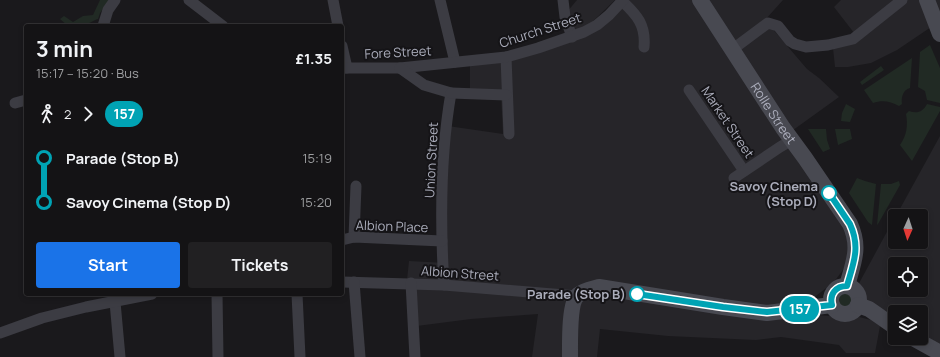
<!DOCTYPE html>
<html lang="en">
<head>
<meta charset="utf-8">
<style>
	body { margin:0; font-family:Manrope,sans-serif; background:#212022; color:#f1f3f6; height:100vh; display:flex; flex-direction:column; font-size:15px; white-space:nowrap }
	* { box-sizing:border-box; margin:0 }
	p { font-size:13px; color:#9d9ea0 }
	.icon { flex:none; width:22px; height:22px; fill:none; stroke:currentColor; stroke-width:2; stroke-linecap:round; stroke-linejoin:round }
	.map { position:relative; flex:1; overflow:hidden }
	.sheet { position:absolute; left:24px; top:24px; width:320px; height:272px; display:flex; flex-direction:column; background:#141315; border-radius:4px; box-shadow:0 2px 6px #0003,0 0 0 1px #333234 }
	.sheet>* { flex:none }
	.badge { padding:0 8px; border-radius:13px; font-size:14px; line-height:26px }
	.needle { width:26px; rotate:183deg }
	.tools { position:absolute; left:888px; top:209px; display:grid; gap:8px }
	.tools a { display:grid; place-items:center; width:40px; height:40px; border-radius:4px; background:#141315; box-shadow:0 2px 6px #0003,0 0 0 1px #333234; font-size:20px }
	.map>.badge { position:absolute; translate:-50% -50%; box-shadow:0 0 0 2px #fff }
	.legs { display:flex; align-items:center; gap:6px; height:44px; padding:0 12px; font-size:13px }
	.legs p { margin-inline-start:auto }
	.overview { display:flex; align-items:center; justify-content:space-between; height:68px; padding:0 12px }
	h1 { font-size:22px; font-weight:700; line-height:30px }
	.cta { display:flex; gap:8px; margin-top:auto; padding:8px 12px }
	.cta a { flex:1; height:46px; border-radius:4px; background:#1a73e8; color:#fff; font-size:16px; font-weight:700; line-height:46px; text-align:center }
	.cta a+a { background:#212022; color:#f1f3f6 }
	ul { padding:0 12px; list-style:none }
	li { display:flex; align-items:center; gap:14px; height:44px; font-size:15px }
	li i { display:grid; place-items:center; width:6px; height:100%; margin:0 5px; background:currentColor }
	li i::after { content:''; width:10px; height:10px; margin:-5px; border:3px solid; border-radius:50%; background:#141315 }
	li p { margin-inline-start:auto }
	li:first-child i { background:linear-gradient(#0000 50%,currentColor 0) }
	li:last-child i { background:linear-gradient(currentColor 50%,#0000 0) }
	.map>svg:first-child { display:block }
</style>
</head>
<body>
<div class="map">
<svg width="940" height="357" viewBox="0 0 940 357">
	<rect width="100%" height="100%" fill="#1a191c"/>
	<!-- built -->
	<g fill="#262529" fill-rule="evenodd">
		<path d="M577,0h38l-24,23 -15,9 -9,-20z"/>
		<path d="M627,0h68l145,218 10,23 -2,22 -14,19 -22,17 -42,10 -363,-29 2,-19 37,2 -3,-38 5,-99 55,8 -2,-40 -31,-2v-28l127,-35z"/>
		<path d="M704,0h79l-18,20 42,49 12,9 20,19 -50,36z"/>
		<path d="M841,0h99v21l-43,29 -26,13 -23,4h-13l-2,-19 25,-10 -24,-31z"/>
		<path d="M940,136v210l-19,-14v-20h-26v3l-29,-13 -9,-15 38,-70v25h26v-26h-25zM895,264h26v26h-26z"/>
		<path d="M407,288l190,5 176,25 43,-3 14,1 18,5 11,-4 12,3 9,6 -5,27h-29l-7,-8 -58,-8 -25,3 -88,-4 -68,-7 -3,28h-65l6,-43 -67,5 -62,8z"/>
	</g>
	<!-- green -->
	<g fill="#212a24">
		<path d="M100,0h9l-9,13 -2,6c-5,1 -10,6 -16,7 -4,1 -9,0 -14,0l-8,-7 4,-3 9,6 10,-6 10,-1z"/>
		<path d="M930,45l10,23v35l-13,-3 -2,-9 -7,-4 2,-35z"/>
		<path d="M912,58l-2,30c-7,2 -9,9 -8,16l-3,2c-9,-5 -17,-6 -26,-3l-9,-13z"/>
		<path d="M881,66l3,4 -22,15 -2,-3z"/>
		<path d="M846,104l9,5 -5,13 -9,-1 1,-8z"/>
		<path d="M927,104l13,3v4l-28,50 -12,-16c7,-10 8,-20 6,-31l3,-3c8,3 14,1 18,-7z"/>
		<path d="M808,129h18l1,11 3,9 -7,3z"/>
		<path d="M835,129h15l2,10 -14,6z"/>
		<path d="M857,178l8,3 11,3 -4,41 -4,-3 -19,-29z"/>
		<path d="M899,181l1,4 -22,39 -1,1 4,-41h10z"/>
		<circle cx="845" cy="300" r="7"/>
	</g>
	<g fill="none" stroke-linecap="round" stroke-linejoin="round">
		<!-- street -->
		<g stroke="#3c3c43" stroke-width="11">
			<path d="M189,0l34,26"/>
			<path d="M333,0l5,26"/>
			<path d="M440,0l15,62"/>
			<path d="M563,0l2,17 7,20"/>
			<path d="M622,1c15,14 24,24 22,46"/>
			<path d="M103,26l5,-16 7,-10"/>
			<path d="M342,46l5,22"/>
			<path d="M733,49l35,-26 10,3 12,15 5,3 11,3 22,-2 25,-6 49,-39"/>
			<path d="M506,57l3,77"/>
			<path d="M342,68h58l106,-11 32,-9 46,-16 13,-7 12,-10 14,-15"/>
			<path d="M400,68l24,17 27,8c-11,63 -11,128 -7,192"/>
			<path d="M689,90l55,81"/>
			<path d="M451,93l55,2"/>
			<path d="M15,103l11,-3"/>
			<path d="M734,178l46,-31 12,-7"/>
			<path d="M354,237l2,-51"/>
			<path d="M342,240l12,-3 88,4"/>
			<path d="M342,282l102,3 133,11"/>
			<path d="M354,282l6,75"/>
			<path d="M411,283l4,74"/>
			<path d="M217,294l1,63"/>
			<path d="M297,294l3,63"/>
			<path d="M115,302l5,55"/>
			<path d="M0,333l42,-15 44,-11 66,-13"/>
		</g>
		<!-- secondary -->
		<g stroke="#484951" stroke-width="16">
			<path id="s1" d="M700,0l83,128 22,30 45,66c11,24 3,39 -3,62"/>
			<path d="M927,0l13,34"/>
			<circle cx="845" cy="300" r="14"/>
			<path d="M858,305l11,4 26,18"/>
			<path d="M913,338l27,15"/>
			<path d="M570,357c0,-13 -1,-55 8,-62 6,-5 14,-6 21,-8l124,20 44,6 65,-8"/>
		</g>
	</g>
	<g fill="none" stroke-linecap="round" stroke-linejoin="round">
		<!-- line-1 casing -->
		<g stroke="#fff" stroke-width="9">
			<path id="line-1" d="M637,294l86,13 44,5 65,-7c-3,-11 4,-19 15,-19 6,-22 14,-38 3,-62l-21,-31"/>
		</g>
		<!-- line-1 -->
		<use href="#line-1" stroke="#00a3b4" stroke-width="6"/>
	</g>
	<!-- markers -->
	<g fill="#fff" stroke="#00a3b4" stroke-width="2">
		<circle cx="829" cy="193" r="7"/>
		<circle cx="637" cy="294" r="7"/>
	</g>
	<g text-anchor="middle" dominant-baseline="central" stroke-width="4" stroke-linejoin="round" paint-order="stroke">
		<!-- street labels -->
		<g font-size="13" fill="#abadbb" stroke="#151417">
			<text transform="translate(540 30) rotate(-18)">Church Street</text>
			<text transform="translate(398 52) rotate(-3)">Fore Street</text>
			<text stroke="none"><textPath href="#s1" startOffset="135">Rolle Street</textPath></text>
			<text transform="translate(728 122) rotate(56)">Market Street</text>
			<text transform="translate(431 160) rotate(-87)">Union Street</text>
			<text transform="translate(392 226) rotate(2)">Albion Place</text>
			<text transform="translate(460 273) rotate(4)">Albion Street</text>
		</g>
		<!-- stop labels -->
		<g font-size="13" font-weight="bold" fill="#abadbb" stroke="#151417" text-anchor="end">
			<text x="818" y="186">Savoy Cinema<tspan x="818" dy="15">(Stop D)</tspan></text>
			<text x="626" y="294">Parade (Stop B)</text>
		</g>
	</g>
</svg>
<div class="tools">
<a><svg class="needle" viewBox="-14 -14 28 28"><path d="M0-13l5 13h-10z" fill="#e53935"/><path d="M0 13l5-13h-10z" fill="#9d9ea0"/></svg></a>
<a><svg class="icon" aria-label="locate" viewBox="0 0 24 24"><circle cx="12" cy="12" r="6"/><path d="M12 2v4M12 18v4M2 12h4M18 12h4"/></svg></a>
<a><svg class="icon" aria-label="layers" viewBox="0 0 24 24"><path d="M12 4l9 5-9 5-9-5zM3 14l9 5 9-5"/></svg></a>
</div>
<b class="badge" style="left:800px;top:309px;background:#00a3b4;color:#fff">157</b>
<section class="sheet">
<div class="overview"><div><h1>3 min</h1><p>15:17 – 15:20 · Bus</p></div><b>£1.35</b></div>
<div class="legs"><svg class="icon" aria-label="walk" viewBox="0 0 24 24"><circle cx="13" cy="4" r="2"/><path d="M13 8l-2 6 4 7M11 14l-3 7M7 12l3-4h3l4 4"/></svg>2<svg class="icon" aria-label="forward" viewBox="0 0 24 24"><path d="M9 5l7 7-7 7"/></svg><b class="badge" style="background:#00a3b4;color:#fff">157</b></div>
<ul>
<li><i style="color:#00a3b4"></i><b>Parade (Stop B)</b><p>15:19</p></li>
<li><i style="color:#00a3b4"></i><b>Savoy Cinema (Stop D)</b><p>15:20</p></li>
</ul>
<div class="cta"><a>Start</a><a>Tickets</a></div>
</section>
</div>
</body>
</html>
